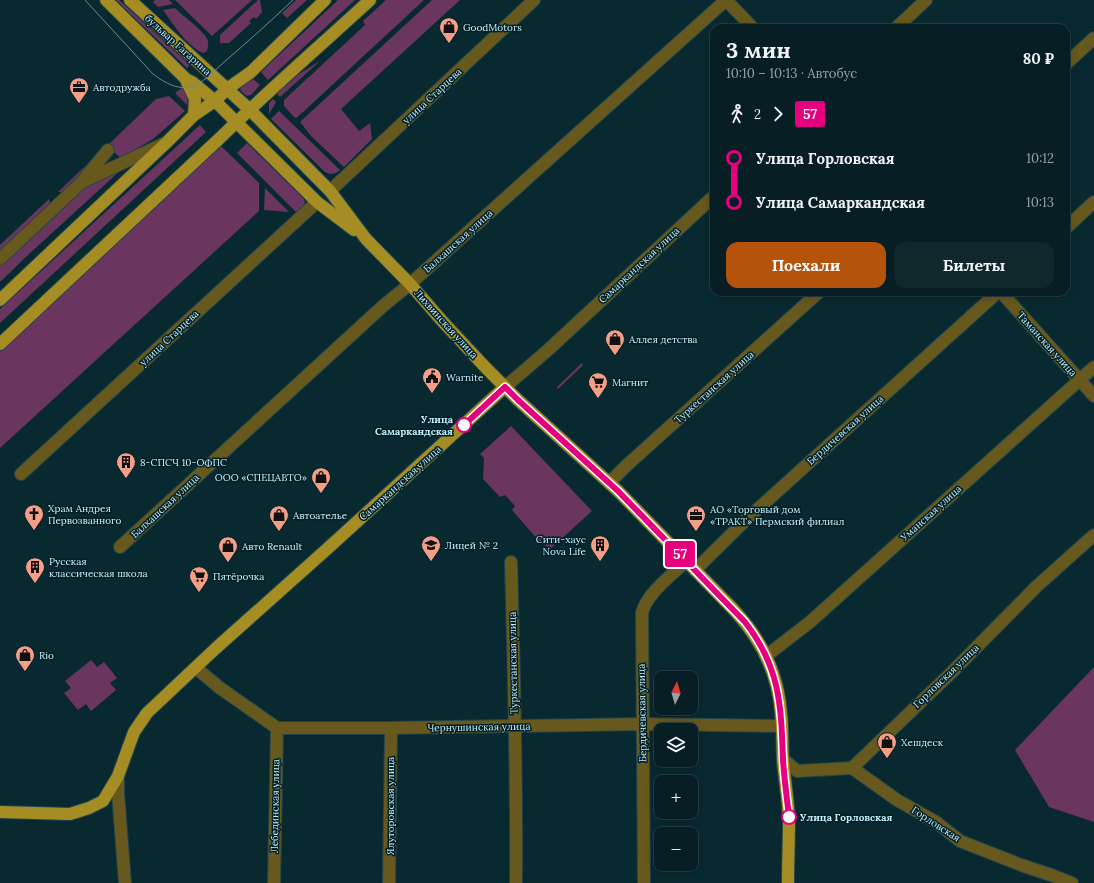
<!DOCTYPE html>
<html lang="ru">
<head>
<meta charset="utf-8">
<style>
	body { margin:0; font-family:Lora,serif; background:#10272c; color:#f1f3f6; height:100vh; display:flex; flex-direction:column; font-size:15px; white-space:nowrap }
	* { box-sizing:border-box; margin:0 }
	p { font-size:13px; color:#98a2a6 }
	.icon { flex:none; width:22px; height:22px; fill:none; stroke:currentColor; stroke-width:2; stroke-linecap:round; stroke-linejoin:round }
	.map { position:relative; flex:1; overflow:hidden }
	.panel { position:absolute; left:710px; top:24px; width:360px; height:272px; display:flex; flex-direction:column; background:#071f24; border-radius:12px; box-shadow:0 2px 10px #0003,0 0 0 1px #283d41 }
	.panel>* { flex:none }
	.badge { padding:0 8px; border-radius:3px; font-size:14px; line-height:26px }
	.needle { width:26px; rotate:5deg }
	.tools { position:absolute; left:654px; top:671px; display:grid; gap:8px }
	.tools a { display:grid; place-items:center; width:44px; height:44px; border-radius:8px; background:#071f24; box-shadow:0 2px 10px #0003,0 0 0 1px #283d41; font-size:20px }
	.map>.badge { position:absolute; translate:-50% -50%; box-shadow:0 0 0 2px #fff }
	.legs { display:flex; align-items:center; gap:6px; height:44px; padding:0 16px; font-size:13px }
	.legs p { margin-inline-start:auto }
	.overview { display:flex; align-items:center; justify-content:space-between; height:68px; padding:0 16px }
	h1 { font-size:22px; font-weight:800; line-height:30px }
	.primary-button { display:flex; gap:8px; margin-top:auto; padding:8px 16px }
	.primary-button a { flex:1; height:46px; border-radius:12px; background:#b45309; color:#fff; font-size:16px; font-weight:800; line-height:46px; text-align:center }
	.primary-button a+a { background:#10272c; color:#f1f3f6 }
	ul { padding:0 16px; list-style:none }
	li { display:flex; align-items:center; gap:14px; height:44px; font-size:15px }
	li i { display:grid; place-items:center; width:6px; height:100%; margin:0 5px; background:currentColor }
	li i::after { content:''; width:10px; height:10px; margin:-5px; border:3px solid; border-radius:50%; background:#071f24 }
	li p { margin-inline-start:auto }
	li:first-child i { background:linear-gradient(#0000 50%,currentColor 0) }
	li:last-child i { background:linear-gradient(currentColor 50%,#0000 0) }
	.map>svg:first-child { display:block }
</style>
</head>
<body>
<div class="map">
<svg width="1094" height="883" viewBox="0 0 1094 883">
	<rect width="100%" height="100%" fill="#092930"/>
	<!-- green -->
	<g fill="#6a365f">
		<path d="M116,0h3l71,65 -3,3z"/>
		<path d="M155,0h14l4,4 -15,3 -5,-5z"/>
		<path d="M175,0h77l-40,36z"/>
		<path d="M258,0h2l2,12 -6,7 -2,-2 -5,4 2,2 -22,20h-9v-8z"/>
		<path d="M296,0h11l-20,18 -5,-5z"/>
		<path d="M338,0h17l-87,80 -7,-8z"/>
		<path d="M386,0h38l-121,112 -7,6 -2,-1 -10,-11v-6l81,-75 -2,-4z"/>
		<path d="M432,0h28l-119,109 18,22 11,-8 2,16 -28,28 -33,-31 -11,-14z"/>
		<path d="M175,8c7,7 27,22 31,29 3,4 3,10 0,15l-3,1c-16,-7 -30,-29 -40,-43z"/>
		<path d="M318,62h1l-39,35 -4,-4 23,-19z"/>
		<path d="M251,77l9,8 -9,10 -4,1 -6,-5 -1,-5z"/>
		<path d="M182,88c5,5 7,9 5,17l-12,-12z"/>
		<path d="M169,96l16,15 -32,28 -32,19 -10,-8 -2,-4v-2l47,-45z"/>
		<path d="M273,99l3,3 -7,12v-11z"/>
		<path d="M279,111l61,59c-4,4 -10,5 -15,2l-54,-53z"/>
		<path d="M200,125l6,7 -206,191v-14z"/>
		<path d="M247,143l57,56c2,7 -1,10 -6,15l-61,-61z"/>
		<path d="M221,146l38,37v28l-259,237v-97z"/>
		<path d="M100,152l-1,4 -33,34 -4,2h-4z"/>
		<path d="M122,169l-94,86 -28,27v-16l85,-79z"/>
		<path d="M265,188l24,24 -25,-2z"/>
		<path d="M49,199l1,4 -2,3 -48,45v-6z"/>
		<path d="M582,363l1,2 -25,24 -1,-2z"/>
		<path d="M511,426l81,85 -42,38 -11,-8 -27,-31 3,-4 -10,-11 -5,2 -17,-18 1,-21 -4,-4z"/>
		<path d="M91,660l6,7 7,-5 13,16 -7,5 6,7 -25,21 -5,-7 -8,6 -14,-17 7,-5 -6,-7z"/>
		<path d="M1094,667v155l-45,-15 -34,-57z"/>
	</g>
	<g fill="none" stroke-linecap="round" stroke-linejoin="round">
		<!-- minor casing -->
		<g stroke="#23454d" stroke-width="14">
			<g id="minor">
				<path d="M726,0l27,28"/>
				<path d="M896,28l30,-28"/>
				<path d="M1066,64l28,-26"/>
				<path d="M84,179l24,-29"/>
				<path d="M330,191l204,-191"/>
				<path d="M1066,228l28,-26"/>
				<path d="M0,259l82,-77 81,-38"/>
				<path d="M1001,292l93,104"/>
				<path d="M505,387l43,-37 166,-154"/>
				<path d="M21,474l296,-272"/>
				<path d="M609,483l17,-17 193,-174"/>
				<path d="M120,547l263,-241 27,-22 316,-284"/>
				<path d="M511,562c3,107 6,214 5,321"/>
				<path d="M695,570l54,-53 249,-225"/>
				<path d="M766,656l44,-34 284,-255"/>
				<path d="M196,668l24,20 57,40h114l252,-4 139,2"/>
				<path d="M783,759l14,12 55,-3 100,-96 85,-86 57,-51"/>
				<path d="M852,768l45,32 39,22 24,19 61,24 33,11 18,7"/>
				<path d="M118,776v17l7,90"/>
				<path d="M274,883l3,-155"/>
				<path d="M389,883l2,-155"/>
				<path d="M644,883l-2,-270c5,-20 29,-37 44,-52"/>
			</g>
		</g>
		<!-- major casing -->
		<g stroke="#23454d" stroke-width="14">
			<g id="major">
				<path d="M106,0l80,79 6,3 23,19 102,101 37,28"/>
				<path d="M130,0l119,109 81,82 36,48 44,45 33,38 43,46 32,32 100,91 116,119c27,29 44,63 47,103 2,16 1,33 2,49 2,19 5,38 6,57 0,21 -1,43 -1,64"/>
				<path d="M186,80l9,19 -1,16"/>
				<path d="M0,300l166,-157 28,-28 21,-14 12,-12 24,-17 74,-72"/>
				<path d="M0,344l220,-206c48,-47 100,-92 150,-138"/>
				<path d="M0,812l70,2 19,-6 14,-7 15,-25 16,-44 13,-19 68,-64 112,-100 178,-162"/>
			</g>
		</g>
		<!-- minor -->
		<use href="#minor" stroke="#67591d" stroke-width="12"/>
		<!-- major -->
		<use href="#major" stroke="#a58d23" stroke-width="12"/>
		<!-- tram -->
		<path stroke="#678d96" stroke-width="1" d="M85,0l68,74c12,9 27,18 42,11 10,-4 19,-14 27,-21 24,-21 48,-42 71,-64"/>
	</g>
	<g fill="none" stroke-linecap="round" stroke-linejoin="round">
		<!-- line-1 casing -->
		<g stroke="#fff" stroke-width="9">
			<path id="line-1" d="M464,425l41,-38 13,13 100,91 127,131c35,45 36,82 38,137 1,19 4,39 6,58"/>
		</g>
		<!-- line-1 -->
		<use href="#line-1" stroke="#e6007e" stroke-width="6"/>
	</g>
	<!-- icons -->
	<defs>
		<g id="shop-pin" transform="scale(1)"><path d="M0 17L-7.5 6A9.5 9.5 0 1 1 7.5 6Z" fill="#f49e88" stroke="#001f26"/><path d="M-5-2.5h2.3a2.7 3.5 0 0 1 5.4 0H5L5.5 6h-11ZM-1.5-2.5h3a1.5 2.3 0 0 0-3 0Z" fill="#111"/></g>
		<g id="office-pin" transform="scale(1)"><path d="M0 17L-7.5 6A9.5 9.5 0 1 1 7.5 6Z" fill="#f49e88" stroke="#001f26"/><path d="M-6-3h4V-5.5h4V-3h4V5H-6ZM-1-4.5V-3h2v-1.5ZM-6 0V1H6V0Z" fill="#111"/></g>
		<g id="civic-pin" transform="scale(1)"><path d="M0 17L-7.5 6A9.5 9.5 0 1 1 7.5 6Z" fill="#f49e88" stroke="#001f26"/><path d="M-.6-6.5H3V-4.5H.6V-3L4-1V1h2V6H-6V1h2V-1L-.6-3ZM-1.2 2.5V6h2.4V2.5Z" fill="#111"/></g>
		<g id="supermarket-pin" transform="scale(1)"><path d="M0 17L-7.5 6A9.5 9.5 0 1 1 7.5 6Z" fill="#f49e88" stroke="#001f26"/><path d="M-6-5.5h2.5l.6 2H6L4.5 2H-2.5L-4.4-4H-6ZM-1.5 3.2a1.3 1.3 0 1 0 .1 0ZM3 3.2a1.3 1.3 0 1 0 .1 0Z" fill="#111"/></g>
		<g id="building-pin" transform="scale(1)"><path d="M0 17L-7.5 6A9.5 9.5 0 1 1 7.5 6Z" fill="#f49e88" stroke="#001f26"/><path d="M-4-6H4V6H1V3H-1V6H-4ZM-2.5-4.3h1.7v1.8h-1.7ZM.8-4.3h1.7v1.8H.8ZM-2.5-1h1.7V.8h-1.7ZM.8-1h1.7V.8H.8Z" fill="#111"/></g>
		<g id="church-pin" transform="scale(1)"><path d="M0 17L-7.5 6A9.5 9.5 0 1 1 7.5 6Z" fill="#f49e88" stroke="#001f26"/><path d="M-1.2-6h2.4v3.5h3.3v2.4h-3.3V6h-2.4V-.1h-3.3v-2.4h3.3Z" fill="#111"/></g>
		<g id="school-pin" transform="scale(1)"><path d="M0 17L-7.5 6A9.5 9.5 0 1 1 7.5 6Z" fill="#f49e88" stroke="#001f26"/><path d="M0-5L7-2L0 1L-7-2ZM-4 1L0 2.5L4 1V4Q0 6-4 4Z" fill="#111"/></g>
	</defs>
	<g fill-rule="evenodd">
		<use href="#shop-pin" x="449" y="27"/>
		<use href="#office-pin" x="79" y="87"/>
		<use href="#shop-pin" x="615" y="339"/>
		<use href="#civic-pin" x="432" y="377"/>
		<use href="#supermarket-pin" x="598" y="382"/>
		<use href="#building-pin" x="126" y="462"/>
		<use href="#shop-pin" x="321" y="477"/>
		<use href="#church-pin" x="34" y="514"/>
		<use href="#shop-pin" x="279" y="515"/>
		<use href="#office-pin" x="696" y="515"/>
		<use href="#school-pin" x="431" y="545"/>
		<use href="#building-pin" x="600" y="545"/>
		<use href="#shop-pin" x="228" y="546"/>
		<use href="#building-pin" x="35" y="567"/>
		<use href="#supermarket-pin" x="199" y="576"/>
		<use href="#shop-pin" x="25" y="655"/>
		<use href="#shop-pin" x="887" y="742"/>
	</g>
	<!-- markers -->
	<g fill="#fff" stroke="#e6007e" stroke-width="2">
		<circle cx="464" cy="425" r="7"/>
		<circle cx="789" cy="817" r="7"/>
	</g>
	<g text-anchor="middle" dominant-baseline="central" stroke-width="3" stroke-linejoin="round" paint-order="stroke">
		<!-- poi labels -->
		<g font-size="10" fill="#c4f0fc" stroke="#001f26" text-anchor="start">
			<text x="463" y="27">GoodMotors</text>
			<text x="93" y="87">Автодружба</text>
			<text x="629" y="339">Аллея детства</text>
			<text x="446" y="377">Warnite</text>
			<text x="612" y="382">Магнит</text>
			<text x="140" y="462">8-СПСЧ 10-ОФПС</text>
			<text x="307" y="477" text-anchor="end">ООО «СПЕЦАВТО»</text>
			<text x="48" y="508">Храм Андрея<tspan x="48" dy="12">Первозванного</tspan></text>
			<text x="710" y="509">АО «Торговый дом<tspan x="710" dy="12">«ТРАКТ» Пермский филиал</tspan></text>
			<text x="293" y="515">Автоателье</text>
			<text x="586" y="539" text-anchor="end">Сити-хаус<tspan x="586" dy="12">Nova Life</tspan></text>
			<text x="445" y="545">Лицей № 2</text>
			<text x="242" y="546">Авто Renault</text>
			<text x="49" y="561">Русская<tspan x="49" dy="12">классическая школа</tspan></text>
			<text x="213" y="576">Пятёрочка</text>
			<text x="39" y="655">Rio</text>
			<text x="901" y="742">Хешдеск</text>
		</g>
		<!-- street labels -->
		<g font-size="10" fill="#c4f0fc" stroke="#001f26">
			<text transform="translate(178 45) rotate(42)">бульвар Гагарина</text>
			<text transform="translate(432 96) rotate(-43)">улица Старцева</text>
			<text transform="translate(458 241) rotate(-42)">Балхашская улица</text>
			<text transform="translate(639 265) rotate(-43)">Самаркандская улица</text>
			<text transform="translate(446 324) rotate(48)">Лихвинская улица</text>
			<text transform="translate(169 338) rotate(-43)">улица Старцева</text>
			<text transform="translate(1047 344) rotate(48)">Таманская улица</text>
			<text transform="translate(714 387) rotate(-42)">Туркестанская улица</text>
			<text transform="translate(845 430) rotate(-42)">Бердичевская улица</text>
			<text transform="translate(400 483) rotate(-42)">Самаркандская улица</text>
			<text transform="translate(165 506) rotate(-43)">Балхашская улица</text>
			<text transform="translate(931 513) rotate(-42)">Уманская улица</text>
			<text transform="translate(513 663) rotate(-91)">Туркестанская улица</text>
			<text transform="translate(946 676) rotate(-44)">Горловская улица</text>
			<text transform="translate(642 713) rotate(-91)">Бердичевская улица</text>
			<text transform="translate(479 727) rotate(-1)">Чернушинская улица</text>
			<text transform="translate(275 806) rotate(-89)">Лебединская улица</text>
			<text transform="translate(390 806) rotate(-90)">Ялуторовская улица</text>
			<text transform="translate(936 824) rotate(33)">Горловская</text>
		</g>
		<!-- stop labels -->
		<g font-size="10" font-weight="bold" fill="#c4f0fc" stroke="#001f26" text-anchor="end">
			<text x="453" y="419">Улица<tspan x="453" dy="12">Самаркандская</tspan></text>
			<text x="800" y="817" text-anchor="start">Улица Горловская</text>
		</g>
	</g>
</svg>
<div class="tools">
<a><svg class="needle" viewBox="-14 -14 28 28"><path d="M0-13l5 13h-10z" fill="#e53935"/><path d="M0 13l5-13h-10z" fill="#98a2a6"/></svg></a>
<a><svg class="icon" aria-label="layers" viewBox="0 0 24 24"><path d="M12 4l9 5-9 5-9-5zM3 14l9 5 9-5"/></svg></a>
<a>+</a>
<a>−</a>
</div>
<b class="badge" style="left:680px;top:554px;background:#e6007e;color:#fff">57</b>
<section class="panel">
<div class="overview"><div><h1>3 мин</h1><p>10:10 – 10:13 · Автобус</p></div><b>80 ₽</b></div>
<div class="legs"><svg class="icon" aria-label="walk" viewBox="0 0 24 24"><circle cx="13" cy="4" r="2"/><path d="M13 8l-2 6 4 7M11 14l-3 7M7 12l3-4h3l4 4"/></svg>2<svg class="icon" aria-label="forward" viewBox="0 0 24 24"><path d="M9 5l7 7-7 7"/></svg><b class="badge" style="background:#e6007e;color:#fff">57</b></div>
<ul>
<li><i style="color:#e6007e"></i><b>Улица Горловская</b><p>10:12</p></li>
<li><i style="color:#e6007e"></i><b>Улица Самаркандская</b><p>10:13</p></li>
</ul>
<div class="primary-button"><a>Поехали</a><a>Билеты</a></div>
</section>
</div>
</body>
</html>
